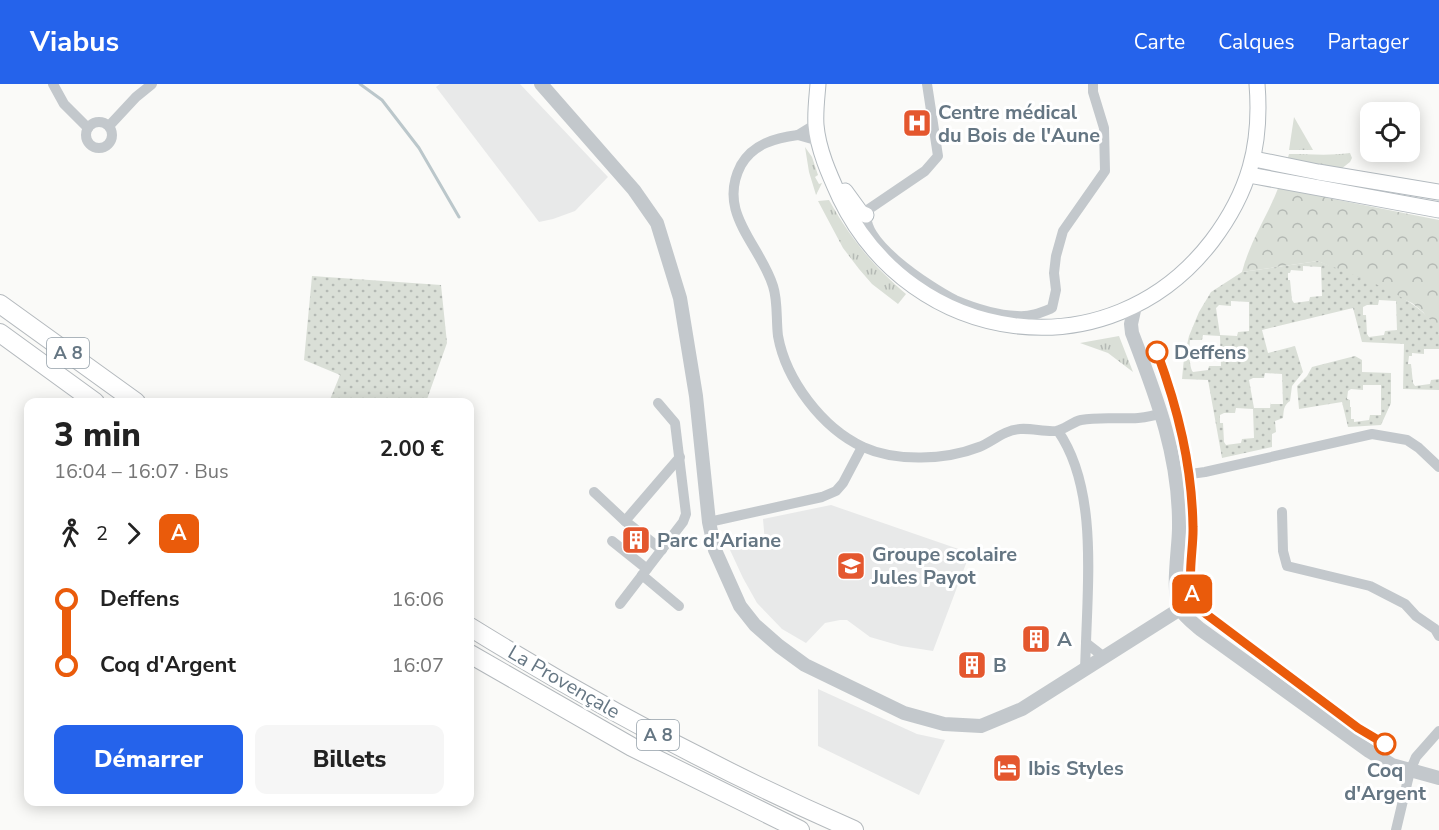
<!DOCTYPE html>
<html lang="fr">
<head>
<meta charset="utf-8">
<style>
	body { margin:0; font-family:"Nunito Sans",sans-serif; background:#f6f6f6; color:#222; height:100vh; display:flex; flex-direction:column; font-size:22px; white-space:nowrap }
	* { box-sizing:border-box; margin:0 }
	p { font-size:20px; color:#767676 }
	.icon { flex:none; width:33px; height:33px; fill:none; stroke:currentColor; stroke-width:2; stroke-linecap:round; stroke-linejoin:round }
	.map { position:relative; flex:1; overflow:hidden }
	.panel { position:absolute; left:24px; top:314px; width:450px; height:408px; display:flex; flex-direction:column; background:#fff; border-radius:12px; box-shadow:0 3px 15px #0003 }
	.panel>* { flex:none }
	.badge { padding:0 12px; border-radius:9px; font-size:21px; line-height:39px }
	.buttons { position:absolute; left:1360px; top:18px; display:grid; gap:12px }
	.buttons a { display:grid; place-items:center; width:60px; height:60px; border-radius:12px; background:#fff; box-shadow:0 3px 15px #0003; font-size:30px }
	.map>.badge { position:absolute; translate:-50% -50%; box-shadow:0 0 0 3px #fff }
	.legs { display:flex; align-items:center; gap:9px; height:66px; padding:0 30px; font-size:20px }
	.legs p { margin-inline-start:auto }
	.overview { display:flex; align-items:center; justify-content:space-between; height:102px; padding:0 30px }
	h1 { font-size:33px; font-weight:800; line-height:45px }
	.cta { display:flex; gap:12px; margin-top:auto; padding:12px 30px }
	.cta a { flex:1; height:69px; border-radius:12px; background:#2563eb; color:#fff; font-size:24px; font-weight:800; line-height:69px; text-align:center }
	.cta a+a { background:#f6f6f6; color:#222 }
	ul { padding:0 30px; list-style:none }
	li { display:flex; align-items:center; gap:21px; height:66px; font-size:22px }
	li i { display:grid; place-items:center; width:9px; height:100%; margin:0 8px; background:currentColor }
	li i::after { content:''; width:15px; height:15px; margin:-8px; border:4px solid; border-radius:50%; background:#fff }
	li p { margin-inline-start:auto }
	li:first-child i { background:linear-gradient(#0000 50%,currentColor 0) }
	li:last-child i { background:linear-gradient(currentColor 50%,#0000 0) }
	header { display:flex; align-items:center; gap:36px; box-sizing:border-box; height:84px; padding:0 30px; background:#2563eb; color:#fff }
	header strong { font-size:28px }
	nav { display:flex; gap:33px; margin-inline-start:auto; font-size:21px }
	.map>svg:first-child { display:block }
</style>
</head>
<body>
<header>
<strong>Viabus</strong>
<nav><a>Carte</a><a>Calques</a><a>Partager</a></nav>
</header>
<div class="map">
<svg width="1439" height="746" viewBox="0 0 1439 746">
	<defs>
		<pattern id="grass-tufts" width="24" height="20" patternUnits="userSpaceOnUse" patternTransform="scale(1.5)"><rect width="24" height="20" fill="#dadfd7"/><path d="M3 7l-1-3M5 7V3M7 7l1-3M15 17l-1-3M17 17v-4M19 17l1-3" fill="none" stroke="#b4b9b4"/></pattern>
		<pattern id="park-crowns" width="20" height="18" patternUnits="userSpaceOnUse" patternTransform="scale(1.5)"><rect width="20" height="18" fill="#dadfd7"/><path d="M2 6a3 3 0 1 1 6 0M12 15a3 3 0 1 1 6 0" fill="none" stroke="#b4b9b4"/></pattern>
		<pattern id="garden-dots" width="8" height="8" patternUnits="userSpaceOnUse" patternTransform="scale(1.5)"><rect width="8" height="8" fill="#dadfd7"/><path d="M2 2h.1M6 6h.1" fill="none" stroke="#b4b9b4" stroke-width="1.8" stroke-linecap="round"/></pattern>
	</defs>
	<rect width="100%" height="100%" fill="#fafaf8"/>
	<!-- built -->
	<g fill="#e8e9e9">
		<path d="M440,0h80l88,93 -33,34 -22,8 -14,3 -103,-135z"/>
		<path d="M831,421l139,48 -37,98 -32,-5 -31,-9 -23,-17h-7l-15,3 -19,20 -24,-14 -25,-26 -14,-25 -13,-28 35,-7 -2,-24z"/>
		<path d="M818,605l99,45 28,6 -26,55 -101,-49z"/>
	</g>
	<!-- grass -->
	<g fill="url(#grass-tufts)">
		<path d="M1294,33l19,33h-24z"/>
		<path d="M805,63l7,10 6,18 -3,2 4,7 3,-1 -6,12 -7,-23z"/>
		<path d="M1350,69l2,5 -2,4 -9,7 -54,-8 2,-7c20,0 40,2 61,-1z"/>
		<path d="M829,116c22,39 43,65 77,94l-8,10 -26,-20 -13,-15 -16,-21 -25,-47z"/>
		<path d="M1119,252l14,36 -25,-19 -28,-10z"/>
	</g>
	<!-- park -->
	<path fill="url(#park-crowns)" d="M1279,102l27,4 22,8 111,22v115l-16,-23 -11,-9 -94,-42 -76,11c8,-31 26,-57 37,-86z"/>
	<!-- garden -->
	<g fill="url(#garden-dots)" fill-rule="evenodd">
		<path d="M1318,177c32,13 111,38 121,74 0,4 0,10 0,14h-15v5l-12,-1v3h-3l-1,8h3l2,19 2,3 15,-2 1,-4 8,-1v11l-36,-1 1,-45 -42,-2 -9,-34 -91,22 6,23 27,-7 8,26 -11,14 -2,15c-7,5 -6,9 -7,17l-8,3 1,11 -4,2v13l-50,11 -14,-78 -26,-1 2,-21 5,-22 10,-24 12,-20 31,-20zM1303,182l18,1 1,29 -12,1 -1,4 -15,2 -2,-3 -2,-20h-2v-7h2l1,-3 12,1zM1379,216l17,1 1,29 -12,1 -1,4 -15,2 -2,-3 -1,-19h-3v-8l4,-2h11zM1231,217l18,1v29l-11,1 -1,4 -17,-1 -4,-27 3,-3 12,1zM1203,251l17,1 1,30h-12l-1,4 -15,2c-4,-5 -4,-22 -3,-32h12zM1265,289l17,1 1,30h-12v-2l-1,6h-16l-5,-28 4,-2h11zM1236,324l17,1 1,29 -12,1 -1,4 -15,2 -2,-3 -1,-19h-3v-8l4,-2h11z"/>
		<path d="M312,192l129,9 6,58 -21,59h-97l11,-27 -36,-15z"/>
		<path d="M1355,272l7,4v12l29,1v30l-10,22 -33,2 -6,-25 -43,7 -2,-23 10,-10 5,-9zM1363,301h18v30h-11l-1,5 -15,2v-3h-3v-12h-1v-7l-3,-1 1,-8 3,-2 12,1z"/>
	</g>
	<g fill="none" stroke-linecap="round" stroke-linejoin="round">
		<!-- stream -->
		<path stroke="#bbc7cb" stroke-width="3" d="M360,0l22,16 37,48 40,69"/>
		<!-- secondary casing -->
		<g stroke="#b3babf" stroke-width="17">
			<g id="secondary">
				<path d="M818,0c-1,13 -3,28 -2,41 2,25 14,51 24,73 72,149 269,177 372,43 37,-49 50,-96 45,-157"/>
				<path d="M1254,75l64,13 121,20"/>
				<path d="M1249,91l190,35"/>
				<path d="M845,107l16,22 5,2"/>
			</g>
		</g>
		<!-- motorway casing -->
		<g stroke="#b4b9bd" stroke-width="20">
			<g id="motorway">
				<path d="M0,220l136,98"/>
				<path d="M0,249l95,69"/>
				<path d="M470,543c123,76 251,145 384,203"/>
				<path d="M470,570l162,93 168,83"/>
			</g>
		</g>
		<!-- minor -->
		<g stroke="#c3c8cc" stroke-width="10">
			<path d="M53,0l11,20 24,24"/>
			<path d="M927,0l11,72 -13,15 -56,38c-17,29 64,80 86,91 19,8 42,15 62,16 14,1 23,-3 35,-8l4,-18 -2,-17 2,-17 7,-25 42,-60 -1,-43 -11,-36v-8"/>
			<circle cx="99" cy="51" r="13"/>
			<path d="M816,40l-18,11 21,6"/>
			<path d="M109,42l27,-29 16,-13"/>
			<path d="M798,51c-23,3 -45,9 -57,30 -25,48 19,79 32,121 5,15 3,34 5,50 8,44 44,92 85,111 33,15 83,13 116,0 13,-5 25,-17 41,-18 12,-1 24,3 36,2 8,-1 16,-9 25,-11 27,-5 54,3 80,-7"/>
			<path d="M1058,347c39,56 30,147 28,212"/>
			<path d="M1176,392l29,-4 167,-38 35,6 12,8 20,19"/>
			<path d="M594,408l31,29"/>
			<path d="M1282,428l1,39 4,15 83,20 35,18 11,12 19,13 4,7"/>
			<path d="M709,438l113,-25 14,-6 7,-8 19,-36"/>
			<path d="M612,457l35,28"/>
			<path d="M662,466l-37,-29 55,-64"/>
			<path d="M642,491l37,31"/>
			<path d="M620,520l63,-82 3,-8 -11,-91 -17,-20"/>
			<path d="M1085,585l1,-26 18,14"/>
			<path d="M1396,746l14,-59 6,-14 23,-26"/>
		</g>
		<!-- tertiary -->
		<g stroke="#c3c8cc" stroke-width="14">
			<path d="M541,0l93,106 23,33 23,75 16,98 13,126 6,28 25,56 15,19 24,21 26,19 99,48 40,11 37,2 41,-17 158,-100"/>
			<path d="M1135,222l-4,18 1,9c25,65 48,124 47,195 0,20 -8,65 1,81 5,8 13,14 20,20l169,122 23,14 47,13"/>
		</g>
		<!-- secondary -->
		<use href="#secondary" stroke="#fff" stroke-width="15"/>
		<!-- motorway -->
		<use href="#motorway" stroke="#fff" stroke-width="18"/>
	</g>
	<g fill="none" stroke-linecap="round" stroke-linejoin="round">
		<!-- line-1 casing -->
		<g stroke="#fff" stroke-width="14">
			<path id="line-1" d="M1157,268c21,57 35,113 36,175 1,23 -9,62 5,81l160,120 27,16"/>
		</g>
		<!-- line-1 -->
		<use href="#line-1" stroke="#ea5b0b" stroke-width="9"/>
	</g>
	<!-- icons -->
	<defs>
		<g id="hospital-square" transform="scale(1.5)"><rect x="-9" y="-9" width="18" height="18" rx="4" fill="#e4572e" stroke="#fff"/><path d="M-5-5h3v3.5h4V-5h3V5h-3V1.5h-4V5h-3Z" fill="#fff"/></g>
		<g id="building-square" transform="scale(1.5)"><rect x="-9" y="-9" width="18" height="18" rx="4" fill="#e4572e" stroke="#fff"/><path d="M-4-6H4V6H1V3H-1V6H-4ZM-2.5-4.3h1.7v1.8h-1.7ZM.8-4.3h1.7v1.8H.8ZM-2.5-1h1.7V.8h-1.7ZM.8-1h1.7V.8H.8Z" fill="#fff"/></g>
		<g id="school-square" transform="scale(1.5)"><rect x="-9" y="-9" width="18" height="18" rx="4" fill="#e4572e" stroke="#fff"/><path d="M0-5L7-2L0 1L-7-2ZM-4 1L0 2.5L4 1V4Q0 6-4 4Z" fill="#fff"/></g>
		<g id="hotel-square" transform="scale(1.5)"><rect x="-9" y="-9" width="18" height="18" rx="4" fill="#e4572e" stroke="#fff"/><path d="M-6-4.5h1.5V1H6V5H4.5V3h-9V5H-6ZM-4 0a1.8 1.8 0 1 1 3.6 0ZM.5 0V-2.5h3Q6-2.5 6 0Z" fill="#fff"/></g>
	</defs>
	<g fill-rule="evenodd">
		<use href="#hospital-square" x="917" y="39"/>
		<use href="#building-square" x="636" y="456"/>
		<use href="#school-square" x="851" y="482"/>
		<use href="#building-square" x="1036" y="555"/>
		<use href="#building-square" x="972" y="581"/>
		<use href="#hotel-square" x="1007" y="684"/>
	</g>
	<!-- markers -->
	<g fill="#fff" stroke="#ea5b0b" stroke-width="3">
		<circle cx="1157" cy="268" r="10"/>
		<circle cx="1385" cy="660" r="10"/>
	</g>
	<g text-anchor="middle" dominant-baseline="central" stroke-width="6" stroke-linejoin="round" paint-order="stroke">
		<!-- shield labels -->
		<g fill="#fff" stroke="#939fa8" stroke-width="1.5">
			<rect x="47" y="254" width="42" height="30" rx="4.5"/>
			<rect x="637" y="636" width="42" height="30" rx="4.5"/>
		</g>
		<g font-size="18" font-weight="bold" fill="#657683">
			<text x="68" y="269">A 8</text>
			<text x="658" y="651">A 8</text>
		</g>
		<!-- poi labels -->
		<g font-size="20" font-weight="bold" fill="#657683" stroke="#fff" text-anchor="start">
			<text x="938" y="28">Centre médical<tspan x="938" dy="23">du Bois de l'Aune</tspan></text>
			<text x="657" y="456">Parc d'Ariane</text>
			<text x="872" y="470">Groupe scolaire<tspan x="872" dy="23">Jules Payot</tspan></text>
			<text x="1057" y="555">A</text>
			<text x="993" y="581">B</text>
			<text x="1028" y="684">Ibis Styles</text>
		</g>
		<!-- stop labels -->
		<g font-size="20" font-weight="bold" fill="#657683" stroke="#fff" text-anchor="start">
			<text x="1174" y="268">Deffens</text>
			<text x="1385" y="686" text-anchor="middle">Coq<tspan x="1385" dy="23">d'Argent</tspan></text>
		</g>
		<!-- street labels -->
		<g font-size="20" fill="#657683" stroke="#fff">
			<text transform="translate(564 598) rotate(30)">La Provençale</text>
		</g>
	</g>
</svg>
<div class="buttons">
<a><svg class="icon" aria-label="locate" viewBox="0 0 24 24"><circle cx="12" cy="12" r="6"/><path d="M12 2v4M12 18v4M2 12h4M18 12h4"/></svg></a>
</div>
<b class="badge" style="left:1192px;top:510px;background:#ea5b0b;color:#fff">A</b>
<section class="panel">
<div class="overview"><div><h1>3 min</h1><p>16:04 – 16:07 · Bus</p></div><b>2.00 €</b></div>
<div class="legs"><svg class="icon" aria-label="walk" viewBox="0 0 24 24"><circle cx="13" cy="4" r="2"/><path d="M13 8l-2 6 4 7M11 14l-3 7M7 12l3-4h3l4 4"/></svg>2<svg class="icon" aria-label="forward" viewBox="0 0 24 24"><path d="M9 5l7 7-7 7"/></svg><b class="badge" style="background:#ea5b0b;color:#fff">A</b></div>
<ul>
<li><i style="color:#ea5b0b"></i><b>Deffens</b><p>16:06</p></li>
<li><i style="color:#ea5b0b"></i><b>Coq d'Argent</b><p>16:07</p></li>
</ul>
<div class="cta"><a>Démarrer</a><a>Billets</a></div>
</section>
</div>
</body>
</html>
